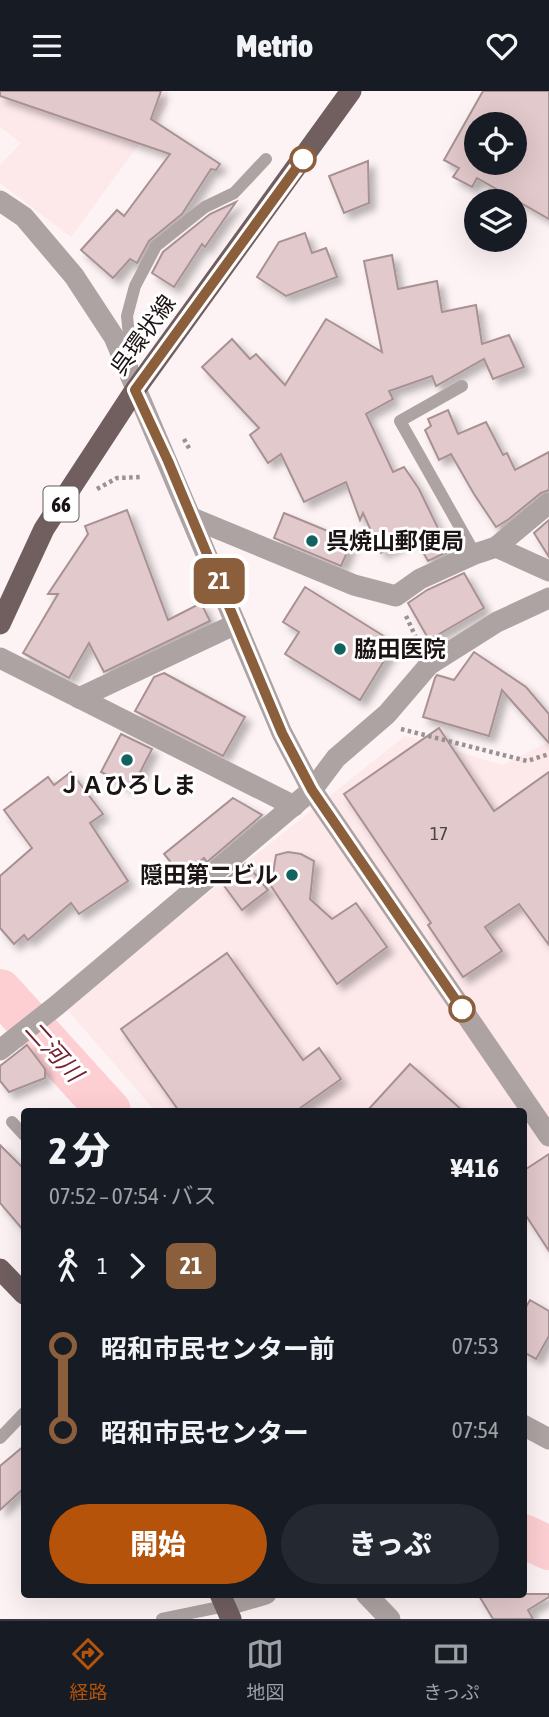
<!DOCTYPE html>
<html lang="ja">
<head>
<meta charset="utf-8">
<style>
	body { margin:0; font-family:"Asap Condensed","Noto Sans JP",sans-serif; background:#242831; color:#f1f3f6; height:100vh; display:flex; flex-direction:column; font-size:26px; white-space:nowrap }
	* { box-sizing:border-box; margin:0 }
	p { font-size:23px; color:#9ea1a6 }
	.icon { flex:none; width:38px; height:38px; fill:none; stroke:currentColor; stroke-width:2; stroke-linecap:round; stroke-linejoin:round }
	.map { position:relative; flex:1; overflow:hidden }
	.panel { position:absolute; left:21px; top:1017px; width:506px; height:490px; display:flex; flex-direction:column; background:#171b24; border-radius:7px; box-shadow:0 7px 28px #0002 }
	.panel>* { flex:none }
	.badge { padding:0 14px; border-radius:10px; font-size:24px; line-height:46px }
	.buttons { position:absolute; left:464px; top:21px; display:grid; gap:14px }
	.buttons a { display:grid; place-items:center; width:63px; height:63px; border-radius:50%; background:#171b24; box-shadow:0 7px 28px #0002; font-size:35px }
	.map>.badge { position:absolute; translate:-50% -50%; box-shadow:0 0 0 4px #fff }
	.legs { display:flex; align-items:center; gap:10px; height:77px; padding:0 28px; font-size:23px }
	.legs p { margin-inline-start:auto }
	.head { display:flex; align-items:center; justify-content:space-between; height:119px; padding:0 28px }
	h1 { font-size:38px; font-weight:800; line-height:52px }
	.action { display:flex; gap:14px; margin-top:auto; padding:14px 28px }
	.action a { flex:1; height:80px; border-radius:42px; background:#b45309; color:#fff; font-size:28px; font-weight:800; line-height:80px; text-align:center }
	.action a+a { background:#242831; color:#f1f3f6 }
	ul { padding:0 28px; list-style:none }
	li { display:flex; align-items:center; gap:24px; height:84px; font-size:26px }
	li i { display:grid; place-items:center; width:10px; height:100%; margin:0 9px; background:currentColor }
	li i::after { content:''; width:18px; height:18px; margin:-9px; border:5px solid; border-radius:50%; background:#171b24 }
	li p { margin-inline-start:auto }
	li:first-child i { background:linear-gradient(#0000 50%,currentColor 0) }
	li:last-child i { background:linear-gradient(currentColor 50%,#0000 0) }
	header { display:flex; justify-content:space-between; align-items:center; height:91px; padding:0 28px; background:#171b24; font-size:32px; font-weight:800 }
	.tabs { display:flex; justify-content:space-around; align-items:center; height:98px; border-top:2px solid #363941; background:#171b24; font-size:19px; color:#9ea1a6 }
	.tabs a { display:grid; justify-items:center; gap:4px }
	.tabs .active { color:#b45309 }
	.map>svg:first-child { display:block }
</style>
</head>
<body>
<header><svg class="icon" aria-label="menu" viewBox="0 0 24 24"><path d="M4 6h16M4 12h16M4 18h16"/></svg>Metrio<svg class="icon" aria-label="heart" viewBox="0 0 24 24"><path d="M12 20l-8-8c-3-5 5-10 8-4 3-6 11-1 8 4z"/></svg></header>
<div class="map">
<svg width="549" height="1528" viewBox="0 0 549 1528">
	<defs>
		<filter id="shadow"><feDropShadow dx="6" dy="6" stdDeviation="3.5" flood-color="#0004"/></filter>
	</defs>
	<rect width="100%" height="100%" fill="#fdf3f4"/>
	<!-- built -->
	<g fill="#fde8ea">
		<path d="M0,0h168l-1,15 -96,131 -71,-54v-18l21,-22 -21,-16z"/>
		<path d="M405,645l97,29 47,-23v508l-26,-44v-95h-368l-90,-104z"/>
	</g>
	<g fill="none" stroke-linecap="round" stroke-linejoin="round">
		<!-- river -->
		<g stroke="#fecfd2" stroke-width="44">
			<path d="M0,900l109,120"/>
			<path d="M523,1445l26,12"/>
		</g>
	</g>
	<!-- building -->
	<g fill="#e2c9cb" stroke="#a89193" stroke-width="2" fill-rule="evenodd" filter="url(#shadow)">
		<path d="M0,0h161l-10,28 69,45 -4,6 -5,-1 -29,45 -33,27 -12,22 -7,-4 -17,19 -32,-28 36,-40 7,6 46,-62 -170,-58z"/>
		<path d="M483,0h66v128l-72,-41 -5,9 -19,-10 6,-9 -15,-8zM476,33h38v39h-38z"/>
		<path d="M368,70l1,42 -25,10 -15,-37z"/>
		<path d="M236,111l-31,45 -3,-3 -28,43 -22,-14 11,-21 47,-38z"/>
		<path d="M305,142l7,20 14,-5 11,29 -51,19 -29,-19 22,-35z"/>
		<path d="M392,164l6,34 39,-8 5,31 34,-7 6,39 27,-9 15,32 -31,12 -9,-20 -48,27 -4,-10 -43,15 4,8 -27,15 27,58 11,-5 15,22 30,62 -21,10 -14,-25 -33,17 -18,-40 -3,7 -14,-38 -42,20 -23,-48 -13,9 -18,-28 9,-7 -57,-61 30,-28 18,20 6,-5 29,31 41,-66 56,33 -18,-91z"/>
		<path d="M448,319l10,24 28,-12 17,33 4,-2 8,17 34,-18v38l-8,3 -32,26 -13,8 -22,-33 -23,-40 -12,6 -14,-30 6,-4 -3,-7z"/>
		<path d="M127,419l41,110 33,-17 9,18 -106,51 -15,-29 -20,35 -46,-25 35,-59h-10l40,-60 -3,-8z"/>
		<path d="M284,422l68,28 -11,25 -67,-28z"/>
		<path d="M549,429v37l-15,-24z"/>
		<path d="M464,482l20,35 -55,32 -21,-37 19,-13z"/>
		<path d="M305,496l90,56 -35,57 -75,-46 14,-22 -16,-10z"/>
		<path d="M474,561l52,35 23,27v29l-47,-53 -13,46 -66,-19 12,-39 2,-3 17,5z"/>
		<path d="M164,582l81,44 -22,39 -88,-45 19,-34z"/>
		<path d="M439,637l55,83 55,-39v173l-30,-41 -34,23 17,24 -39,26 -35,-52 3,-2 -87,-129z"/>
		<path d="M121,643l31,15 -20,39 -31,-16z"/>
		<path d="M71,681l32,42 -13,9 38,58 -49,33 -8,-11 -43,37 -4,-5 -10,9 -14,-16v-52l32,-28 -28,-38 44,-33 6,8z"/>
		<path d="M233,707l29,17 -55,47 -3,-4 -22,18 -18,-22z"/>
		<path d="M288,761l13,2 13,7 -4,38 22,20 24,-16 31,44 -50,37 -66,-98 5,-31z"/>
		<path d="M246,772l22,27 -26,20 -20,-27z"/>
		<path d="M227,862l76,107 16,-12 22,31 -45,32h-117l-58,-82z"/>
		<path d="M27,954l18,24v9l-36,14 -9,-11v-15z"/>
		<path d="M410,973l53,47h-96z"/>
		<path d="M0,1054l24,24v62l-24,-28z"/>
		<path d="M549,1063v97l-26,-40v-40z"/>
		<path d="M530,1209l19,11v25l-13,23 -13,-7v-40z"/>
		<path d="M24,1355v42l-24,22v-44z"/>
		<path d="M478,1503h71v3l-21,13 5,9h-40z"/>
	</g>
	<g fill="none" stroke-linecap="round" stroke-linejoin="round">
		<!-- path -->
		<g stroke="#9a9191" stroke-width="4.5" stroke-dasharray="3.5 3.5" stroke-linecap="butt">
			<path d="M184,348l6,11"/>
			<path d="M97,398l20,-11 25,-1"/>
			<path d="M406,525l14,30"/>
			<path d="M401,638l126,32 22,-7"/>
		</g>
		<!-- service -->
		<g stroke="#ada3a3" stroke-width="12">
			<path d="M132,275l-5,-50 8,-30 21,-40 49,-39 29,-14 32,-34"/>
			<path d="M462,295l-62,35 75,133"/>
			<path d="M12,1031l12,13"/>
			<path d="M0,1347l24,-25"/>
			<path d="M162,1528l63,-13"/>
		</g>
		<!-- minor -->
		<g stroke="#ada3a3" stroke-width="21">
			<path d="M192,427l162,67 42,11 24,-17 55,-25 21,-7 53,-44"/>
			<path d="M496,456l53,24"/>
			<path d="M0,567l294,148"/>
			<path d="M79,607l157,-74"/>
			<path d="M0,959l56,-44 256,-216 24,-32 51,-44 42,-49 68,-43 52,-24"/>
			<path d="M523,1334l26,14"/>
			<path d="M366,1503l24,25"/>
			<path d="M225,1515l41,-12"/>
		</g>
		<!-- tertiary -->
		<path stroke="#ada3a3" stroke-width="21" d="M0,110l24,16 50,59 40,61 168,396 30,57 237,346"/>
		<!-- primary -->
		<g stroke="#715f60" stroke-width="21">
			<path d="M0,533l44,-95 91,-139 216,-299"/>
			<path d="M0,1178l24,25"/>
			<path d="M220,1503l11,25"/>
		</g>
	</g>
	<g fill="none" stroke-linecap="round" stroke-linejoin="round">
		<!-- line-1 casing -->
		<g stroke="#fff" stroke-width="16">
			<path id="line-1" d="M303,68l-168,231 33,71 114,272 30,57 150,219"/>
		</g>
		<!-- line-1 -->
		<use href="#line-1" stroke="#8b5e3c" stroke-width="10"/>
	</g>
	<!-- markers -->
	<g fill="#fff" stroke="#8b5e3c" stroke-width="3.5">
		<circle cx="303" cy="68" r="12"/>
		<circle cx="462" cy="918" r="12"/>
	</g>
	<g fill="#116260" stroke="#fff" stroke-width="2.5">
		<circle cx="312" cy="450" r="7"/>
		<circle cx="340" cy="558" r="7"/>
		<circle cx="127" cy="669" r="7"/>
		<circle cx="292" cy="784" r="7"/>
	</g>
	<g text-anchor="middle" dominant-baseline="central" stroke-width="6" stroke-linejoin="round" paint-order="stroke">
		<!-- number labels -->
		<g font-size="19" fill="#4e4142">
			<text x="439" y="742">17</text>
		</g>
		<!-- shield labels -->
		<rect fill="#fff" stroke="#605a5a" stroke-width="2" x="43.5" y="395.5" width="35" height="35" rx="5"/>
		<g font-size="21" font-weight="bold" fill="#1c1414">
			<text x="61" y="413">66</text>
		</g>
		<!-- street labels -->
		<g font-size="23" fill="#1c1414" stroke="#fff">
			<text transform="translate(143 244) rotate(-54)">呉環状線</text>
		</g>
		<!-- poi labels -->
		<g font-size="23" font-weight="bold" fill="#1c1414" stroke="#fff" text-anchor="start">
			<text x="326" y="450">呉焼山郵便局</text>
			<text x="354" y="558">脇田医院</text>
			<text x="127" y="694" text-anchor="middle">ＪＡひろしま</text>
			<text x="278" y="784" text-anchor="end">隠田第二ビル</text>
		</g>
		<!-- water labels -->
		<g font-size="24" font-style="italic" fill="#762031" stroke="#fff">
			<text transform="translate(54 960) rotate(48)">二河川</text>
		</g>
	</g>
</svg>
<div class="buttons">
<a><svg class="icon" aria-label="locate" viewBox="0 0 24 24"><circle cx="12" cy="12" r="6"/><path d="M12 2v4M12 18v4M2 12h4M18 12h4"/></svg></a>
<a><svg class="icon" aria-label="layers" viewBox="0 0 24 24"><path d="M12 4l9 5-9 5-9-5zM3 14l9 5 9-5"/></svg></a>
</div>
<b class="badge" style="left:219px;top:490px;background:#8b5e3c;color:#fff">21</b>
<section class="panel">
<div class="head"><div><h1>2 分</h1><p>07:52 – 07:54 · バス</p></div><b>¥416</b></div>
<div class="legs"><svg class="icon" aria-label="walk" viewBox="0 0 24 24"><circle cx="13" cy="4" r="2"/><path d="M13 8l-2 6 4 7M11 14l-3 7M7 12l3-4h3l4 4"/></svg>1<svg class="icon" aria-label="forward" viewBox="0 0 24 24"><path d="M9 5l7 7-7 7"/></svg><b class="badge" style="background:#8b5e3c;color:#fff">21</b></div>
<ul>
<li><i style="color:#8b5e3c"></i><b>昭和市民センター前</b><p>07:53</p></li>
<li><i style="color:#8b5e3c"></i><b>昭和市民センター</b><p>07:54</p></li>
</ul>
<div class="action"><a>開始</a><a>きっぷ</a></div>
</section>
</div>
<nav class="tabs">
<a class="active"><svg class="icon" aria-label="directions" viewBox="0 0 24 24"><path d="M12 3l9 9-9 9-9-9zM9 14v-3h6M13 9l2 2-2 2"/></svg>経路</a>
<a><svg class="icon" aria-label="map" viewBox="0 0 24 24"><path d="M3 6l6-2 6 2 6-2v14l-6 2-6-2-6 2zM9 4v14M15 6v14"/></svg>地図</a>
<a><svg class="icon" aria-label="tickets" viewBox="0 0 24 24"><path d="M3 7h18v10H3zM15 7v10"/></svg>きっぷ</a>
</nav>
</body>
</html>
